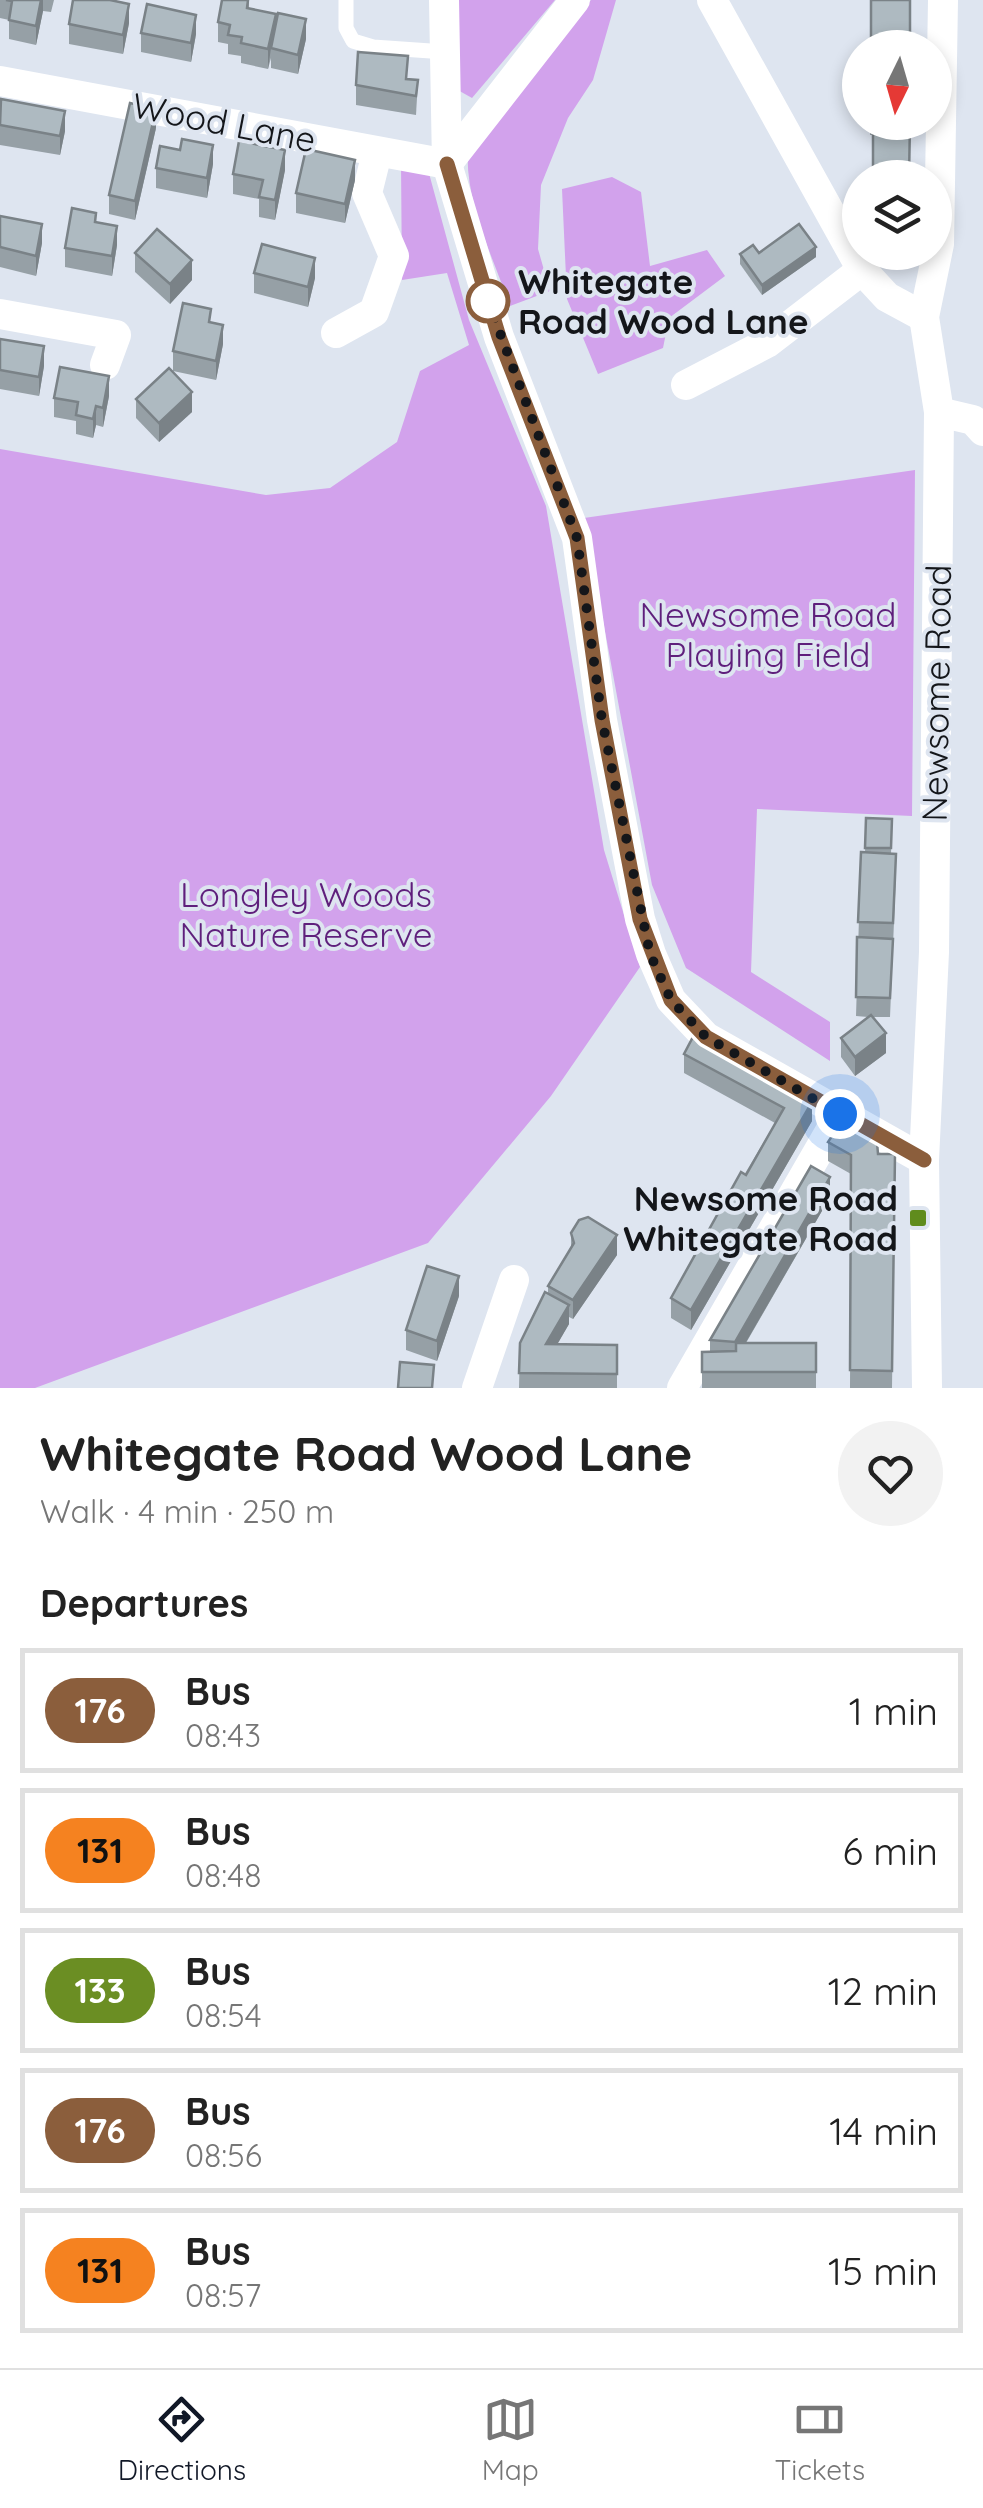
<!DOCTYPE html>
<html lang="en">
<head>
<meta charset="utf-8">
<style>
	body { margin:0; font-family:Quicksand,sans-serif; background:#f2f2f2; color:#222; height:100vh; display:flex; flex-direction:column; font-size:38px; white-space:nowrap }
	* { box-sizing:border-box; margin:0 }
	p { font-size:32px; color:#767676 }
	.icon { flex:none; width:55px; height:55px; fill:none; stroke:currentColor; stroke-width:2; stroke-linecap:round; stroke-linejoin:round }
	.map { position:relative; height:1388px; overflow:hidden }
	.details { display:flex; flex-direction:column; background:#fff; flex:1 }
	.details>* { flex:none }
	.badge { padding:0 20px; border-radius:32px; font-size:35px; line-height:65px }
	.needle { width:65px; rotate:185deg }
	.controls { position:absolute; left:842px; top:30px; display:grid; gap:20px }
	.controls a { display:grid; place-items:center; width:110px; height:110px; border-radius:50%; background:#fff; box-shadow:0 5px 15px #0003; font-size:50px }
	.you { position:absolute; width:50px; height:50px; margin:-25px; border:8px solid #fff; border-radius:50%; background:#1a73e8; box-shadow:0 0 0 15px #1a73e833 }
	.map>.badge { position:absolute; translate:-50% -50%; box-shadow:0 0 0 5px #fff }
	h2 { padding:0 40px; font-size:38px; line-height:90px }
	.round { display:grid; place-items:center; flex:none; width:105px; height:105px; border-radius:52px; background:#f2f2f2 }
	.overview { display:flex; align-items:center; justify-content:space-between; height:170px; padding:0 40px }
	h1 { font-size:48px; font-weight:700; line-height:75px }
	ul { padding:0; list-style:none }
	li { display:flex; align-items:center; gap:30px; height:125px; margin:0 20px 15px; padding:0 20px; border:5px solid #e0e0e0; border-radius:0px }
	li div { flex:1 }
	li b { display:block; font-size:38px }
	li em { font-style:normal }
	li .badge { min-width:110px; font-weight:700; text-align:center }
	.menu { display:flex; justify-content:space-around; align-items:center; height:140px; border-top:2px solid #e0e0e0; background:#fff; font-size:28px; color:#767676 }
	.menu a { display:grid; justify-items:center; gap:5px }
	.menu .active { color:#111827 }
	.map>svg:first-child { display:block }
</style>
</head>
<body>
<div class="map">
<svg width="983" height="1388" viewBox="0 0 983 1388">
	<rect width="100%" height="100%" fill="#dee5f0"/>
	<!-- green -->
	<g fill="#d2a2ec">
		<path d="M459,0h96l-83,98 -16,-9z"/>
		<path d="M591,0h25l-23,80 -25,38 -27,67 -3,64 12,42 -40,15c-17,-49 -46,-105 -42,-158z"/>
		<path d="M401,163l26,3 42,154 77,186 58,344 36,117 -89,129 -123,147 -393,145h-35v-939l266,46 64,-7 67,-46 23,-71 49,-26 -22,-72 -45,7z"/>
		<path d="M612,177l29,15 9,74 57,-16 18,26 -56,42 -6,30 -65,26 -31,-75 -5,-110z"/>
		<path d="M915,470l-3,346 -155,-7 -6,163 79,50v39l-144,-93 -34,-83 -68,-367z"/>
	</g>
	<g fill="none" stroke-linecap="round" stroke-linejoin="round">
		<!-- service -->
		<path stroke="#fff" stroke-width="15" d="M346,0v28l7,13 20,6 72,5"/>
		<!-- minor -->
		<g stroke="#fff" stroke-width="30">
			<path d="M444,0l3,164 52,173 78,201 25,182 38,199 11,35 20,46 35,37 218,123"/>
			<path d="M712,0l150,270 25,27 37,20"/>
			<path d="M0,81l447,83"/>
			<path d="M447,164l128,-164"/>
			<path d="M0,314l116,21 -11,30"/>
			<path d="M336,333l38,-21 20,-56 -27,-63 10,-40"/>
			<path d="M686,385l81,-42 95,-73"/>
			<path d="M939,412l34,8 10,11"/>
			<path d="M477,1388l37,-108"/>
			<path d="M682,1388l158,-274"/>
			<path d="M927,1388l-3,-228 10,-208 5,-540 -15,-95 15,-73 4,-244"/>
		</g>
	</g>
	<!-- wall -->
	<g fill="#96a0a6">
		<path d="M0,0h54l-3,12 -8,-1 -7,34 -27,-6v-19l-9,-2z"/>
		<path d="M249,0v9l27,16 30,14 -8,35 -27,-6v-10l-3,11 -27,-6v-7l-13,-2v-10l-10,-2v-20z"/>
		<rect x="871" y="0" width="39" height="48"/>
		<path d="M129,23l-6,31 -54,-10v-20z"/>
		<path d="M141,33l55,1 -5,28 -50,-10z"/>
		<path d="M418,80l-2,35 -60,-10v-20z"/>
		<path d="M0,107l65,24 -5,24 -60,-10z"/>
		<path d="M870,122h40l-37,13h-3z"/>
		<path d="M156,128l-21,92 -26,-6v-19z"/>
		<path d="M213,164l-6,34 -51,-10v-20z"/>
		<path d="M285,170l-10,50 -16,-3v-18l-26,-5v-20z"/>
		<path d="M355,180l-10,43 -49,-10v-20z"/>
		<path d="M0,216l42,27 -6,33 -36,-9z"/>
		<path d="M96,222l21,23 -5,31 -47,-9v-19z"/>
		<path d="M135,253l57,27 -22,24 -35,-32z"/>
		<path d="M759,253l57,4 -54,38 -22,-31v-10z"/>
		<path d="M254,273l61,5 -7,29 -54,-14z"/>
		<path d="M211,322l12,22 -7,36 -43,-9v-20z"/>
		<path d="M0,339l44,27 -5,30 -39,-7z"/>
		<path d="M109,396l-6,31 -7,-2 -3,13 -17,-4v-13l-22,-4v-19z"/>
		<path d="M136,399l56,13 -33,30 -23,-24z"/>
		<path d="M866,818l26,1 -1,35 5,20 -6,143h-18l14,36 -31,23 -14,-19v-19l27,-21 -12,-1 5,-164 4,1z"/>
		<path d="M684,1054l128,67 -121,209 -20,-12v-20l104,-175 -91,-50z"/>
		<path d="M828,1142l50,12h17l-3,234h-42l1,-214 -23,-13z"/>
		<path d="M830,1197l-84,146h70v45h-114v-36h8v-12z"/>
		<path d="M571,1233l46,22 -44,64 -4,-2v7l-12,20 60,1v43h-98l1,-45 28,-49v-8l23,-38z"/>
		<path d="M459,1296l-22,65 -31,-11v-20z"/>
	</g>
	<!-- shaded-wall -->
	<g fill="#7a8287">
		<path d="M41,0h2v11l-7,34v-19z"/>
		<path d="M129,4v19l-6,31v-19z"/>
		<path d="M276,14v19l-5,15 -3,21v-20z"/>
		<path d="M196,15v19l-5,28v-19z"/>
		<path d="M306,19v20l-8,35v-19z"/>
		<path d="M156,109v19l-21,92v-19z"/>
		<path d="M65,111v20l-5,24v-19z"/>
		<path d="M213,145v19l-6,34v-20z"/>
		<path d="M285,150v20l-10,50v-20z"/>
		<path d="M355,160v20l-10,43v-19z"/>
		<path d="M42,224v19l-6,33v-20z"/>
		<path d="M117,226v19l-5,31v-20z"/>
		<path d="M816,247v10l-54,38v-10z"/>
		<path d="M315,258v20l-7,29v-20z"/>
		<path d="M192,260v20l-22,24v-20z"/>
		<path d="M223,325v19l-7,36v-19z"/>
		<path d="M44,346v20l-5,30v-19z"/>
		<path d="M109,376v20l-6,31v-19z"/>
		<path d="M192,392v20l-33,30v-19z"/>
		<path d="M96,406v19l-3,13v-19z"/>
		<path d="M886,1033v20l-31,23v-19z"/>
		<path d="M812,1102v19l-121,209v-20z"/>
		<path d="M830,1177v20l-95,164v-19z"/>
		<path d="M617,1235v20l-44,64v-19z"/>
		<path d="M459,1276v20l-22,65v-20z"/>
		<path d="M569,1305v19l-23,40v-20z"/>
	</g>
	<!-- building -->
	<g fill="#aebac1" stroke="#7a8287" stroke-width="2.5">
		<path d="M6,0h35l-5,26 -27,-6 3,-19z"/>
		<path d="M73,0h37l19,4 -6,31 -54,-11z"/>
		<path d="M222,0h26l-1,8 29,6 -8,35 -27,-6 1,-6 -14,-2 2,-10 -12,-3z"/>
		<path d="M871,0h39v41l-39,1z"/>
		<path d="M147,4l49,11 -5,28 -50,-10z"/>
		<path d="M278,13l28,6 -8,36 -27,-7z"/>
		<path d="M358,52l50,4 -2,23 12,1 -2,16 -60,-11z"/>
		<path d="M1,99l64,12 -5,25 -60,-11z"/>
		<path d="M130,103l26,6 -21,92 -26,-6z"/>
		<path d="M873,122h37l-1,56h-36z"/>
		<path d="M182,139l31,6 -6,33 -51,-10 4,-22 20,4z"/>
		<path d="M239,141l46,9 -10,50 -16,-3 4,-17 -30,-6z"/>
		<path d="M306,149l49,11 -10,44 -49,-11z"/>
		<path d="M72,208l24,5 -1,9 22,4 -5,30 -47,-8z"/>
		<path d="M0,216l42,8 -6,32 -36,-9z"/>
		<path d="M799,224l17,23 -54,38 -22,-31 13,-9 6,8z"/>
		<path d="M157,229l35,31 -22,24 -35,-31z"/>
		<path d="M262,244l53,14 -7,29 -54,-14z"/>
		<path d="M183,303l28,6 -2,13 14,3 -7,36 -43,-10z"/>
		<path d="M0,339l44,7 -5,31 -39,-7z"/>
		<path d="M60,367l49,9 -6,32 -7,-2 -3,13 -17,-4 2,-13 -24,-4z"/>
		<path d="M169,368l23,24 -33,31 -23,-24z"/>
		<path d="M866,818l26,1 -1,29h-26z"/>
		<path d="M861,852l35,2 -3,69 -35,-1z"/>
		<path d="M857,937l36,2 -3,59 -34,-1z"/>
		<path d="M871,1015l15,18 -31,24 -14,-19z"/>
		<path d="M694,1035l118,67 -121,208 -20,-12 70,-126 5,3 38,-67 -100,-54z"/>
		<path d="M842,1121l35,21 1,12h17l-3,217 -42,-1 1,-215 -23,-13z"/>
		<path d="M811,1166l19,11 -95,165 -25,-2z"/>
		<path d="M588,1217l29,18 -44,65 -25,-14 26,-43 -3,-10 8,-13z"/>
		<path d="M427,1266l32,10 -22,65 -31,-11z"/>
		<path d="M545,1292l24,13 -23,39 71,1v29l-98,-1 1,-30z"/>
		<path d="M736,1343h80v29h-114v-20l34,-1z"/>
		<path d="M400,1362l34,3 -2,23h-34z"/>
	</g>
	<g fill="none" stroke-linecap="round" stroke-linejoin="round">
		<!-- line casing -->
		<g stroke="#fff" stroke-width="22">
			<path id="line" d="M447,164l52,173 78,201 25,182 38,199 31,81 35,37 218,123"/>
		</g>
		<!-- line -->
		<use href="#line" stroke="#8b5e3c" stroke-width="15"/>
		<!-- walk -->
		<path stroke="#14161a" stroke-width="10" stroke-dasharray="0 18" d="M488,301l89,237 25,182 48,234 21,46 35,37 134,77"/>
	</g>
	<!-- markers -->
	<circle fill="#fff" stroke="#8b5e3c" stroke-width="5" cx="488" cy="301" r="20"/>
	<rect fill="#608c1d" stroke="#dee5f0" stroke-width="4" x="908" y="1208" width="20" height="20" rx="5"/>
	<g text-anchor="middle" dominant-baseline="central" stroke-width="8" stroke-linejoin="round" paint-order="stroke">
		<!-- street labels -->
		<g font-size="35" fill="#14161a" stroke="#dee5f0">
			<text transform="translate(224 122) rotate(11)">Wood Lane</text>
			<text transform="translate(936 693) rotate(-89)">Newsome Road</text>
		</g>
		<!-- stop labels -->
		<g font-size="35" font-weight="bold" fill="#14161a" stroke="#dee5f0" text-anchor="start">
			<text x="518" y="281">Whitegate<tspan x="518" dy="40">Road Wood Lane</tspan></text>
		</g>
		<!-- park labels -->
		<g font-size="35" fill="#5f1f7c" stroke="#dee5f0">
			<text x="768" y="614">Newsome Road<tspan x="768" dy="40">Playing Field</tspan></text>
			<text x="306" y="894">Longley Woods<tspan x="306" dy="40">Nature Reserve</tspan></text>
		</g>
		<!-- poi labels -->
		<g font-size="35" font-weight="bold" fill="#14161a" stroke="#dee5f0" text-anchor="end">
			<text x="898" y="1198">Newsome Road<tspan x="898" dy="40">Whitegate Road</tspan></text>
		</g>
	</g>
</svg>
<div class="controls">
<a><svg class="needle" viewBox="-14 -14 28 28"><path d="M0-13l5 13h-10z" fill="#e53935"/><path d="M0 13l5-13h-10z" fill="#767676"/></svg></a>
<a><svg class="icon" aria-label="layers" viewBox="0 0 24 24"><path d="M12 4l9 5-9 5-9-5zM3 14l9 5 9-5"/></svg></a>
</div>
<div class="you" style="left:840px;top:1114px"></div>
</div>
<section class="details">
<div class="overview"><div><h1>Whitegate Road Wood Lane</h1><p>Walk · 4 min · 250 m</p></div><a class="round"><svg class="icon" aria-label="heart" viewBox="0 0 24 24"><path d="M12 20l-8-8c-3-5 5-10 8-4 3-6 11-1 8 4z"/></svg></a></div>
<h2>Departures</h2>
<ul>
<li><span class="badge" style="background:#8b5e3c;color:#fff">176</span><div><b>Bus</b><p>08:43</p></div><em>1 min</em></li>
<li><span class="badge" style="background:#f58220;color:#111">131</span><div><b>Bus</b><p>08:48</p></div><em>6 min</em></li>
<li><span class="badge" style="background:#6b8e23;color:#fff">133</span><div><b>Bus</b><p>08:54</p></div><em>12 min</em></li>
<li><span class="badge" style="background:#8b5e3c;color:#fff">176</span><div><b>Bus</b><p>08:56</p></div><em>14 min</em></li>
<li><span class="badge" style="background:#f58220;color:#111">131</span><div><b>Bus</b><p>08:57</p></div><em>15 min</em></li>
</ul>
</section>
<nav class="menu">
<a class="active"><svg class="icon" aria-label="directions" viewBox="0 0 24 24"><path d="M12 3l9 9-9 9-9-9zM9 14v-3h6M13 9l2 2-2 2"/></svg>Directions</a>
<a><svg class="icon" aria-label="map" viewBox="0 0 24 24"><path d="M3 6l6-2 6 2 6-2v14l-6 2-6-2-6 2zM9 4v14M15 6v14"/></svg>Map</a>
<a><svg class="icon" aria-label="tickets" viewBox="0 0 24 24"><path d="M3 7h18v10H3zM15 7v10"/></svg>Tickets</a>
</nav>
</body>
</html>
